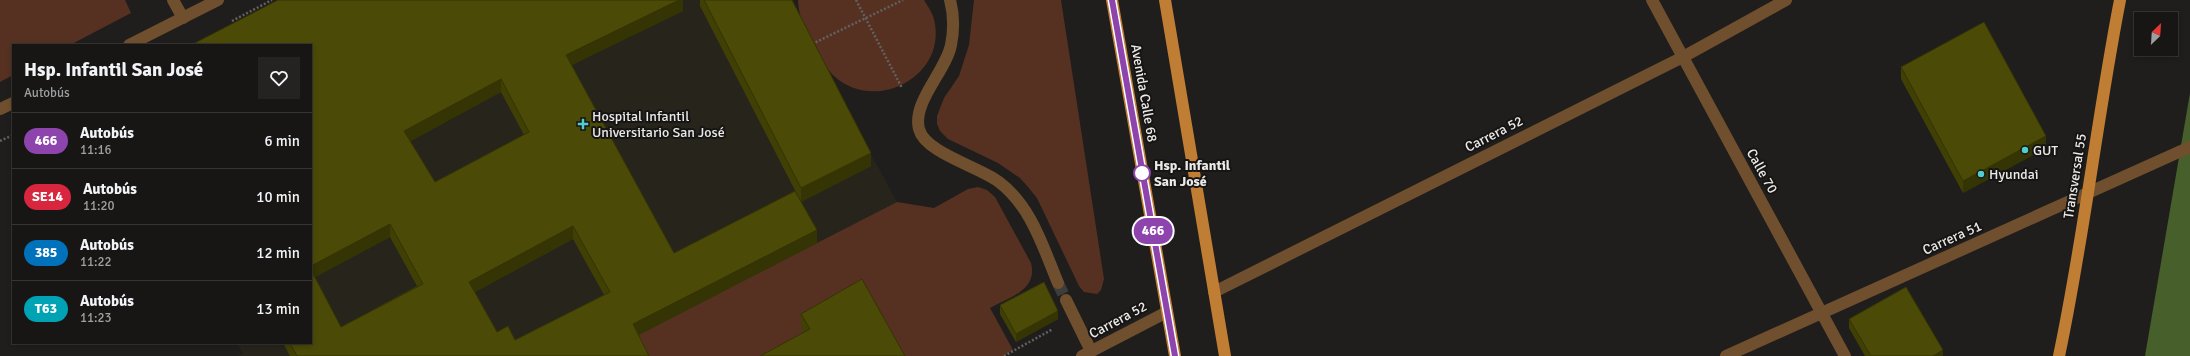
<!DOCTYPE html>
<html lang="es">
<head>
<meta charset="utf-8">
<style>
	body { margin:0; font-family:Signika,sans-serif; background:#242322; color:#f1f3f6; height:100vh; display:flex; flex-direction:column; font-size:15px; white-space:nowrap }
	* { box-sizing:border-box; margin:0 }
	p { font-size:13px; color:#9e9fa0 }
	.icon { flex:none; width:22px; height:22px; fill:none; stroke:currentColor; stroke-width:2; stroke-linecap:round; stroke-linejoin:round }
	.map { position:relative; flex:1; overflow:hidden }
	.panel { position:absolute; left:12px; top:44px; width:300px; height:300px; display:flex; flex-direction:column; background:#171615; border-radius:0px; box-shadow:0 2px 6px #0003,0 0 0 1px #363534 }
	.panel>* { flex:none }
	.badge { padding:0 8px; border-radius:13px; font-size:14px; line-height:26px }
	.needle { width:26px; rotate:25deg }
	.controls { position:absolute; left:2134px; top:12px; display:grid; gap:8px }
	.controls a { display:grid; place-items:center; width:44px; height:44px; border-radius:0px; background:#171615; box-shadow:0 2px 6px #0003,0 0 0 1px #363534; font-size:20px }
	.map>.badge { position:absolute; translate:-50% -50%; box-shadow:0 0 0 2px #fff }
	.round { display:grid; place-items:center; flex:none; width:42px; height:42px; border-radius:0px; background:#242322 }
	.headline { display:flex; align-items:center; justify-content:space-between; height:68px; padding:0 12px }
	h1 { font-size:19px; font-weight:700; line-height:30px }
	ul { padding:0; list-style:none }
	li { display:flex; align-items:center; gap:12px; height:56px; padding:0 12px; border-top:1px solid #363534 }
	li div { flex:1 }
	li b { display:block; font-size:15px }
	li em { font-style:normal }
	li .badge { min-width:44px; font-weight:700; text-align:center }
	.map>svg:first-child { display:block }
</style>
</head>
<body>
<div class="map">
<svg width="2190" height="356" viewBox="0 0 2190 356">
	<rect width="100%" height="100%" fill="#1f1e1c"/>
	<!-- built -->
	<path fill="#27241c" d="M304,0h484l109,202 -34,18 75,136h-700l5,-2 -6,-11h74v-298h-94z"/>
	<!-- green -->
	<g fill="#563122">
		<path d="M0,0h125l6,13 -61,32h-57v30l-13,7z"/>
		<path d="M798,0h126c3,5 7,11 9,16 18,58 -56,99 -99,60 -9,-8 -14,-21 -20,-31 -9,-17 -15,-25 -16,-45z"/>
		<path d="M974,0h87l43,279 -3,11 -4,4 -13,-2 -5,-6 -42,-88 -9,-11 -8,-9 -22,-15 -50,-24 -8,-8 -3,-7v-8l7,-18 15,-22 10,-31z"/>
		<path d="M978,187l9,3 8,7 36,66c7,27 -21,34 -41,45l23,42 -10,6h-361l-10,-18 265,-136 37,6 34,-19z"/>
	</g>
	<!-- water -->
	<path fill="#475f2b" d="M2190,93v263h-45z"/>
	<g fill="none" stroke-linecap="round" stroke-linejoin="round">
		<!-- minor-tunnel -->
		<path stroke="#3e3d3b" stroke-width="12" stroke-dasharray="12 6" stroke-linecap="butt" d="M1058,283l8,17"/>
		<!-- path -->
		<g stroke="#626160" stroke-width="2.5" stroke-dasharray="2 2" stroke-linecap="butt">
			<path d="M856,0l46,88"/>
			<path d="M232,21l40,-21"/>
			<path d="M812,44l91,-44"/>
			<path d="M0,141l13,-6"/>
			<path d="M1004,356l49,-27"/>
		</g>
		<!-- minor -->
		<g stroke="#6f4f2e" stroke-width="12">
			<path d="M173,0l10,18"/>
			<path d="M950,0c4,15 4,30 1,45 -5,26 -39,57 -32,84 6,24 61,38 80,53 32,24 44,65 59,101"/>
			<path d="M1652,0l193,356"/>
			<path d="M129,45l89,-45"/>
			<path d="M0,109l13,-6"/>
			<path d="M1214,292l469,-235 103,-57"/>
			<path d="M1066,300l25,51"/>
			<path d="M1082,356l85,-44"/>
			<path d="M1726,356l464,-209"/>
		</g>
		<!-- major -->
		<g stroke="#c07d34" stroke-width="12">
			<path d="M1112,0l63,356"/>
			<path d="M1165,0l60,356"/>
			<path d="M2059,356c25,-118 38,-238 61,-356"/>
		</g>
	</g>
	<!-- wall -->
	<g fill="#404005" fill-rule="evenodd">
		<path d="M683,0v11l-112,54 103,188 143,-10 -179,92 11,21h-359l-7,-13h28v-298zM501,92l23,43 -89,47 -25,-41zM390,237l27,49 -76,41 -26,-50zM573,239l31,56 -89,45 -18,-8 -22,-40z"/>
		<path d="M700,0h92l79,166 -70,36 -101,-196z"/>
		<path d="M1901,67l145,81 -83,45 -62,-114z"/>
		<path d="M1000,305l58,14 -42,23 -16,-28z"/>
		<path d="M801,314l104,42 -101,-24 -3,-5z"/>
		<path d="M1849,319l94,37h-78l-16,-28z"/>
	</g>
	<!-- shaded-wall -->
	<g fill="#343404">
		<path d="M679,0h4v11l-117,57v-13z"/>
		<path d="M501,79v13l-97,53v-14z"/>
		<path d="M2046,136v12l-83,45v-12z"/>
		<path d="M871,153v13l-70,36v-14z"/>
		<path d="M390,224v13l-79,42v-13z"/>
		<path d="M573,226v13l-104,56v-13z"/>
		<path d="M817,230v13l-184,95v-14z"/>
		<path d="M1058,311v8l-42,23v-8z"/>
		<path d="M1943,350v6h-10z"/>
	</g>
	<!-- building -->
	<g fill="#4b4a06" stroke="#343404" fill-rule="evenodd">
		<path d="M278,0h401l-113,55 108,198 121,-62 22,39 -184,94 16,32h-352l-7,-13h21v-73l30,57 82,-43 -33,-60 -79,42v-221h-120zM501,79l28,53 -94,50 -31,-51zM573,226l37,66 -95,48 -7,-14 -11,6 -28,-50z"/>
		<path d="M704,0h88l79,153 -70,35z"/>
		<path d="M1984,22l62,114 -83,45 -62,-114z"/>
		<path d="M862,279l43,77h-145l50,-27 -9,-15z"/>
		<path d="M1044,282l14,29 -42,23 -16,-29z"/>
		<path d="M1906,287l37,63 -10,6h-62l-22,-37z"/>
	</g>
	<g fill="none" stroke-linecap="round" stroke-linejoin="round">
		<!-- line casing -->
		<g stroke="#fff" stroke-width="9">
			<path id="line" d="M1112,0l63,356"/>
		</g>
		<!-- line -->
		<use href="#line" stroke="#8e44ad" stroke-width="6"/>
	</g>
	<!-- markers -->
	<g fill="#52cdcd" stroke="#161513" stroke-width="1.5">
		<path d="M581 118h4v4h4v4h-4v4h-4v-4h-4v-4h4z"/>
		<circle cx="2025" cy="150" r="4"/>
		<circle cx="1981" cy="174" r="4"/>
	</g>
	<circle fill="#fff" stroke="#8e44ad" stroke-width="2" cx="1142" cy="173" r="8"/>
	<g text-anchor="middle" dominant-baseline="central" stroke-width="4" stroke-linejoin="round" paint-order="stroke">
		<!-- street labels -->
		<g font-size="14" fill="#ebeae9" stroke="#161513">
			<text transform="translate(1144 93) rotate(80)">Avenida Calle 68</text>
			<text transform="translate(1494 134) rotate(-27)">Carrera 52</text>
			<text transform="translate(1762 171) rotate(61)">Calle 70</text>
			<text transform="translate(2075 176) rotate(-81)">Transversal 55</text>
			<text transform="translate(1952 238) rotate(-24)">Carrera 51</text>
			<text transform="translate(1118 320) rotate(-28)">Carrera 52</text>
		</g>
		<!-- poi labels -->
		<g font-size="14" fill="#ebeae9" stroke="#161513" text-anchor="start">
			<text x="592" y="116">Hospital Infantil<tspan x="592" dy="16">Universitario San José</tspan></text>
			<text x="2033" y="150">GUT</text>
			<text x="1989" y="174">Hyundai</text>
		</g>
		<!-- stop labels -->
		<g font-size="14" font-weight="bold" fill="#ebeae9" stroke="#161513" text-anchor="start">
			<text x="1154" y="165">Hsp. Infantil<tspan x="1154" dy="16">San José</tspan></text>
		</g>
	</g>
</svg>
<div class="controls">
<a><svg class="needle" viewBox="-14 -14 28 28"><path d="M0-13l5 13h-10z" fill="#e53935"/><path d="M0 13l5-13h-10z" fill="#9e9fa0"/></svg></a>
</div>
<b class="badge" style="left:1153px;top:231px;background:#8e44ad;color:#fff">466</b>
<section class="panel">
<div class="headline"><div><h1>Hsp. Infantil San José</h1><p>Autobús</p></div><a class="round"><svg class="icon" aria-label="heart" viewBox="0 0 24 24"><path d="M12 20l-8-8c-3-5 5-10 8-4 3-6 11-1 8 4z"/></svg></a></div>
<ul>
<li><span class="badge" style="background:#8e44ad;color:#fff">466</span><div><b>Autobús</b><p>11:16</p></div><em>6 min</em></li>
<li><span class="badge" style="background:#d7263d;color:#fff">SE14</span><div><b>Autobús</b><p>11:20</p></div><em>10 min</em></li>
<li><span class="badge" style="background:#0072bc;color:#fff">385</span><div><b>Autobús</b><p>11:22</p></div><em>12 min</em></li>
<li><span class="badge" style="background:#00a3b4;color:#fff">T63</span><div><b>Autobús</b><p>11:23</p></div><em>13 min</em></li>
</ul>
</section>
</div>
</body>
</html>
